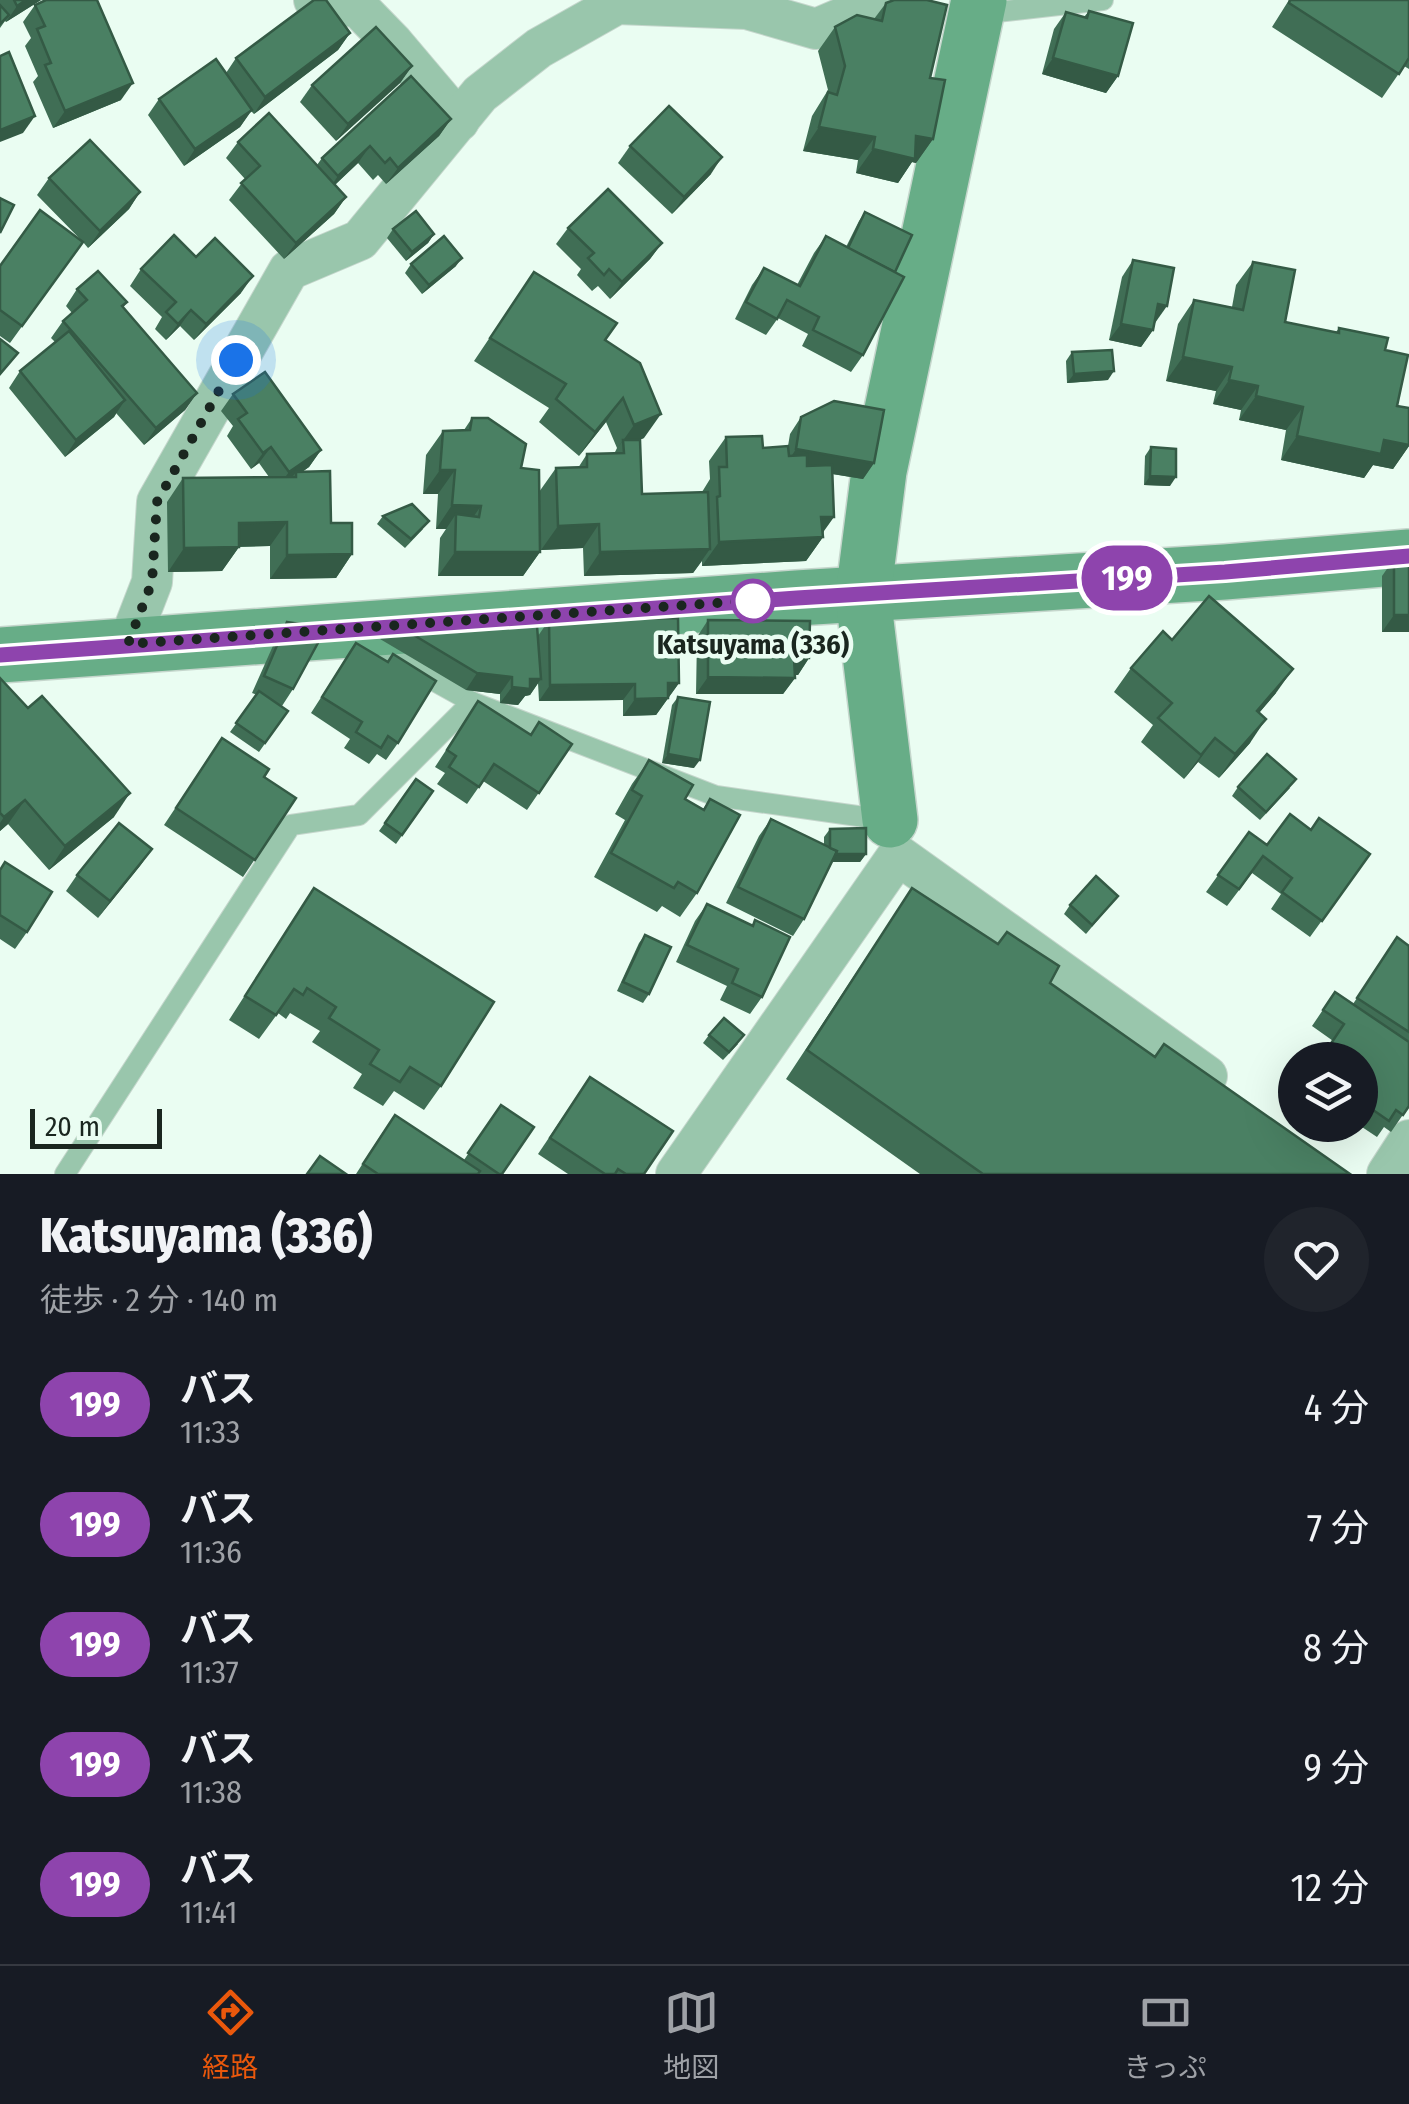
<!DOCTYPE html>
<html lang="ja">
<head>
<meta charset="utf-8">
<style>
	body { margin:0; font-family:"Fira Sans Condensed","Noto Sans JP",sans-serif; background:#20242c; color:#f1f3f6; height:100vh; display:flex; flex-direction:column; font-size:38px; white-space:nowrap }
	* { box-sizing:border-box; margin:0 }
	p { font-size:32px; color:#9ea1a6 }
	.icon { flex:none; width:55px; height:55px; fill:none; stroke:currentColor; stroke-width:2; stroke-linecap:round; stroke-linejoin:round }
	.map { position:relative; height:1174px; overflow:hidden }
	.details { display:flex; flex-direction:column; background:#171b24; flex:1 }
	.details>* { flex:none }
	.badge { padding:0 20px; border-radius:32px; font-size:35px; line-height:65px }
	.buttons { position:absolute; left:1278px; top:1042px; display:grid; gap:20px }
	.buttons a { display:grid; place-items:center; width:100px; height:100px; border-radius:50%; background:#171b24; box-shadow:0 10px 40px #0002; font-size:50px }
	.scale { position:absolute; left:30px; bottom:25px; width:132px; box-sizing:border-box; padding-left:10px; border:5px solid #1a261f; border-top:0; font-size:28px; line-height:35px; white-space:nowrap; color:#1a261f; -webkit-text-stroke:8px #eafdf2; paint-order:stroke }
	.you { position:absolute; width:50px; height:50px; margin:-25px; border:8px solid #fff; border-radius:50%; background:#1a73e8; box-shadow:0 0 0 15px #1a73e833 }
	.map>.badge { position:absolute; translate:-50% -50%; box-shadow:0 0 0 5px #fff }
	.round { display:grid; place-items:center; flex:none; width:105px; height:105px; border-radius:52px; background:#20242c }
	.head { display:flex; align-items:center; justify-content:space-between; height:170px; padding:0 40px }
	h1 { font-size:48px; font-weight:800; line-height:75px }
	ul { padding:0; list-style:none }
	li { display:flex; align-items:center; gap:30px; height:120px; padding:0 40px }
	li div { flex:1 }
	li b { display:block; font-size:38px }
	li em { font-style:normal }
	li .badge { min-width:110px; font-weight:700; text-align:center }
	.tab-bar { display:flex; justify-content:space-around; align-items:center; height:140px; border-top:2px solid #363941; background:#171b24; font-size:28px; color:#9ea1a6 }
	.tab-bar a { display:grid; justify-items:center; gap:5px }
	.tab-bar .current { color:#ea580c }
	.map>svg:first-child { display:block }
</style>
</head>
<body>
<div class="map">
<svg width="1409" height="1174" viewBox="0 0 1409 1174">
	<rect width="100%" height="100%" fill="#eafdf2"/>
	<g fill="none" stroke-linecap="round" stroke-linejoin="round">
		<!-- lane casing -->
		<g stroke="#c5d6cc" stroke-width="22">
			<g id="lane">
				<path d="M979,14l124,-14"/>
				<path d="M364,642l108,60 244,94 170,24"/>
				<path d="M65,1174l226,-349 68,-10 113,-113"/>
			</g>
		</g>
		<!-- street casing -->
		<g stroke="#c5d6cc" stroke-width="42">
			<g id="street">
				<path d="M314,0l45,8 34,35 66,78"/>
				<path d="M128,644l24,-62 5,-80 132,-232 71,-30 120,-146 59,-46 78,-44 130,5 69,20 68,-29"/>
				<path d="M676,1174l222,-319 309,221"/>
				<path d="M1387,1174l22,-34"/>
			</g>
		</g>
		<!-- secondary casing -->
		<g stroke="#c5d6cc" stroke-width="58">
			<g id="secondary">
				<path d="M0,655l797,-57 428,-26 184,-15"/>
				<path d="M890,820l-27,-224 16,-125 100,-471"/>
			</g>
		</g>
		<!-- lane -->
		<use href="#lane" stroke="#99c6ac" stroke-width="20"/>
		<!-- street -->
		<use href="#street" stroke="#99c6ac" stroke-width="40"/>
		<!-- secondary -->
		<use href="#secondary" stroke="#67ad87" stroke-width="55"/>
	</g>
	<!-- wall -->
	<g fill="#406e55">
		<path d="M0,0h41l-35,22 -1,-1 -5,7z"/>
		<path d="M1289,0h120v69l-5,-3 -22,32 -110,-71z"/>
		<path d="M886,3l44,75 3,61 -17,24 -4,-1 -14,21 -42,-10 2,-13 -55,-9 9,-35 16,-26 -10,-39 17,-24 39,-8z"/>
		<path d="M35,5l86,95 -68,28 -20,-46 5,-6 -13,-30 6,-8 -8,-16z"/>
		<path d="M1089,11l29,65 -12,17 -64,-19 12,-45 12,-17 18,5z"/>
		<path d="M350,33l-12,17 -84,64 -3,-3 -11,16 -56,39 -36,-51 11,-16 67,-26 10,-15z"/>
		<path d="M412,66l-12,17 -64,58 -36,-39 12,-17z"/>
		<path d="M451,119l-12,17 -53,48 -8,-9 -5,5 -15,-17 -23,22 11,12 -12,17 -50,45 -55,-59 16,-21 -19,-21 12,-16 79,23 5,-7z"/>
		<path d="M630,146l81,28 -39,40 -54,-51z"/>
		<path d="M49,178l91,14 -11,17 -41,39 -5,-6 -73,101 -10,-7v-70l82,-25 -45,-46z"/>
		<path d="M865,212l30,60 -32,83 -12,17 -49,-26 6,-12 -30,-16 -12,17 -31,-16 17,-34 12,-17 33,17 17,-32 12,-17 20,11 13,-26z"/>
		<path d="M568,228l94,15 -12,16 -40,40 -12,-13 -6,5 -15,-16 4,-6 -25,-25z"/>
		<path d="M393,229l41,5 -6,9 -22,18 -19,-23z"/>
		<path d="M196,257l45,36 -47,47 -14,-14 -14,14 -11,-11 7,-12 -32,-31 11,-17z"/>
		<path d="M1133,260l22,63 -2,7 -12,17 -32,-7 13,-63z"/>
		<path d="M1253,262l32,60 51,10 3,-4 46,22 12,56 12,2v38l-16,23 -20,-4 -9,13 -83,-18 5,-30 -47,-10 2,-10 -28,-6 3,-13 -50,-10 12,-57 16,-24 38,7 4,-22z"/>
		<path d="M411,264l45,2 -34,28 -17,-21z"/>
		<path d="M534,272l71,68 39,98 -5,2 3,54 60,-2 8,-13 -1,-18 17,-24 37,11 25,-2 2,-12 11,-17 73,46 -11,16 -31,-5 -9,63 -17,24 -104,5v-5l-9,12 -109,3 -1,-28 -42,2 -2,-58 17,-24h22l9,-14h27l3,-6 -11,-26 -27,34 -40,-34 10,-14 -75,-47z"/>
		<path d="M77,289l50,13 -4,6 74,85 -12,17 -41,35 -28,-32 -2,4 -49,40 -56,-69 11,-17 35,-29 -4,-4 12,-17 9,-8 -6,-7z"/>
		<path d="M1072,352l36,28 -41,3 -1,-22z"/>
		<path d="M233,394l88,56 -12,17 -7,5 29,51 21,31 -16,24 -66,1v-33l-31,1 -17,24 -54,1 -1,-70 16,-24 86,-1 -10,-14 -8,6 -24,-33 6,-10 -12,-15z"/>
		<path d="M472,418l49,50 19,84 -17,24h-85l2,-38 6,-9h-10l2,-35h-15l3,-39 17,-24 21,-1z"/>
		<path d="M1151,447l19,39 -26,-1 1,-29z"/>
		<path d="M383,516l40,13 -18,19 -28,-24z"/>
		<path d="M1394,559l15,73h-27v-56z"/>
		<path d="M549,620l130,63 -23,32 -33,1v-16l-84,1 -1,-18 -8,12 -5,1 -7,9 -18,-2v-9l-34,-4 -86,-51 12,-17 146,14z"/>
		<path d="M708,620l101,38 -11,17h-3v3l-12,16h-87l1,-57z"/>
		<path d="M287,622l6,67 -11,17 -5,-2 11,7 -29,41 -29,-20 27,-37 -5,-2 24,-54z"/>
		<path d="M1172,640l104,53 -17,20 -9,30 -31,35 -21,-16 -14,17 -43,-37 12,-17 -39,-33 17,-24z"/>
		<path d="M356,643l42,100 -12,17 -9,-6 -8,10 -25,-16 6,-9 -39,-26z"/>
		<path d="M0,678l114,139 -65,53 -41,-46 -8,7z"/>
		<path d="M678,697l16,71 -32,-5 10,-58z"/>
		<path d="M467,718l105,26 -45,66 -44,-29 -16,23 -30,-20 8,-11 -10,-6z"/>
		<path d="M222,738l42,39 32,21 -53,79 -79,-52z"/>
		<path d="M649,760l36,39 18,10 7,-10 -13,94 -17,24 -18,-11 -5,6 -63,-35 31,-57 -10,-6 17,-30z"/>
		<path d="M416,779l17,12 -37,53 -17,-13z"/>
		<path d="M1238,787l52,1 -30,32 -28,-24z"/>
		<path d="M771,819l53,26v-8l6,-8 36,25 -6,8h-28l-28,57 -11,17 -67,-33 33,-67z"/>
		<path d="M1311,830l59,24 -60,83 -39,-28 10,-15 -29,-21 -25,33 -21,-14 43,-60 18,13z"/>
		<path d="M152,849l-54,69 -32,-27 11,-16z"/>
		<path d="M0,869l27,63 -12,17 -15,-10z"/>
		<path d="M314,888l127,198 -17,24 -30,-19 -11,15 -30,-18 9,-14 -50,-32 8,-11 -30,-18 -4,6 -8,-6 -19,26 -30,-19z"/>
		<path d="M912,888l243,169 195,117h-430l-134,-95z"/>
		<path d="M1118,896l-32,38 -22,-20 6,-9z"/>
		<path d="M707,904l45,21 3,-5 7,77 -12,17 -30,-14 7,-14 -51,-24 19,-41z"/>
		<path d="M645,935l4,59 -6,9 -26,-12 22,-48z"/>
		<path d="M1397,937l12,8v161l-18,26 -7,-5 -7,10 -18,-12 1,-65 -48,-34 23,-34 18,12z"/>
		<path d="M709,1035l29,9 -15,16 -20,-17z"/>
		<path d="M590,1077l54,97h-76l-30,-20z"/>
		<path d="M501,1105l1,69h-146l27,-42 81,28z"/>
	</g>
	<!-- shaded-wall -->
	<g fill="#345a45">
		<path d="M26,0h15l-35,22 11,-16z"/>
		<path d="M350,33l-12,17 -84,64 11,-17z"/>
		<path d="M1053,58l65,18 -12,17 -64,-19z"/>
		<path d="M412,66l-12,17 -64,58 12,-17z"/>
		<path d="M133,83l-12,17 -68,28 12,-17z"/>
		<path d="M252,110l-12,17 -56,39 11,-17z"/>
		<path d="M35,116l-12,17 -23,9v-12z"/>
		<path d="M451,119l-12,17 -53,48 12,-16z"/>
		<path d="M819,127l56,10 -17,23 -55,-9z"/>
		<path d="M916,136l17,3 -17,24 -4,-1 -14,21 -42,-10 17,-24z"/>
		<path d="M370,146l-12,17 -32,30 12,-17z"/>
		<path d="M722,157l-11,17 -39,40 12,-17z"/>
		<path d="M140,192l-11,17 -41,39 12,-17z"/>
		<path d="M346,197l-12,17 -50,45 12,-16z"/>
		<path d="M434,234l-6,9 -22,18 6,-9z"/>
		<path d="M662,243l-12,16 -40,40 12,-17z"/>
		<path d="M462,258l-6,8 -34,28 7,-9z"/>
		<path d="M253,276l-12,17 -47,47 12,-16z"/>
		<path d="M1158,304l9,2 -12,17 -9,-2z"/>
		<path d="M191,310l-11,16 -14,14 12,-16z"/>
		<path d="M1121,324l32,6 -12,17 -32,-7z"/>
		<path d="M1183,357l49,10 -16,24 -50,-10z"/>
		<path d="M1114,371l-6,9 -41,3 7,-9z"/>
		<path d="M1229,380l29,6 -17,24 -28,-6z"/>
		<path d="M197,393l-12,17 -41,35 12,-17z"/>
		<path d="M1256,396l47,11 -17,23 -47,-10z"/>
		<path d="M623,398l-17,24 -27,34 16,-24z"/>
		<path d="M125,400l-11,17 -49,40 11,-17z"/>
		<path d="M661,414l-17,24 -21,8v-6l-6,9 17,-24z"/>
		<path d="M1297,436l87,4 25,6 -16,23 -20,-4 -9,13 -83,-18z"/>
		<path d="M271,447l-12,16 -8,6 12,-16z"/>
		<path d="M796,449l78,14 -11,16 -78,-13z"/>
		<path d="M321,450l-12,17 -13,9v-4l-5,7 -14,9 12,-16z"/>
		<path d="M440,470h15l-17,24h-15z"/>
		<path d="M1150,476l26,1 -6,9 -26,-1z"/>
		<path d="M452,505l29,1 -17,24 -8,-16 -10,15h-10z"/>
		<path d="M821,517h13l-15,21 4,-1 -17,24 -104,5 17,-24z"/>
		<path d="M287,522l-17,24 -48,1 17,-24z"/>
		<path d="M599,524l-16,24 -42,2 17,-24z"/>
		<path d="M239,547l-17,24 -54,1 16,-24z"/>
		<path d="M710,549l-17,24 -109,3 16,-24z"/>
		<path d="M455,552h85l-17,24h-85z"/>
		<path d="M352,554l-16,24 -66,1 17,-24z"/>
		<path d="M1394,615h15v17h-27z"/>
		<path d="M794,658h15l-11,17h-15z"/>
		<path d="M1293,669l-17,24 -36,42 17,-24z"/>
		<path d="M477,673l35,4 -12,17 -34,-4z"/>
		<path d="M708,677l87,1 -12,16h-87z"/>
		<path d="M530,679h11l-11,16 -5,1 -7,9 -18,-2 12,-16z"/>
		<path d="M668,683h11l-23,32 -33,1 12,-17z"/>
		<path d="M635,684l-12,16 -84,1 11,-16z"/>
		<path d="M1266,719l-16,24 -31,35 16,-24z"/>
		<path d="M1215,738l-17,24 -14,17 17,-24z"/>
		<path d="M668,754l32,6 -6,8 -32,-5z"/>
		<path d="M130,793l-16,24 -65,53 16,-24z"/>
		<path d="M25,800l-17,24 -8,7v-8l4,-6z"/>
		<path d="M152,849l-12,17 -42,52 12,-17z"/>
		<path d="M830,853l36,1 -6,8h-36z"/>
	</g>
	<!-- building -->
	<g fill="#4a8063" stroke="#345a45" stroke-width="2.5">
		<path d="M14,0h12l-9,6z"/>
		<path d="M46,0h51l36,83 -68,28 -20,-46 6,-2 -14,-34 8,-3 -10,-21z"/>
		<path d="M314,0h12l24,33 -85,64 -29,-39z"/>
		<path d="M894,0h33l20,5 -17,73 15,2 -12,59 -17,-3 -1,23 -42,-10 2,-12 -56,-10 9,-35 9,3 8,-29 -10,-39 22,-12 25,6 4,-18z"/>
		<path d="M1290,0h119v58l-10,16 -110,-71z"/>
		<path d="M0,5l9,10 -9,9z"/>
		<path d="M1089,11l44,12 -15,53 -65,-18 13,-46 21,6z"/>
		<path d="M376,27l36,39 -64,58 -36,-39z"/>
		<path d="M9,52l26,64 -35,14v-74z"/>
		<path d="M216,59l36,51 -57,39 -36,-50z"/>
		<path d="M411,76l40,43 -53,49 -8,-10 -5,5 -15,-17 -32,30 -16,-18z"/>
		<path d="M669,106l53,51 -38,40 -54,-51z"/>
		<path d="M269,113l77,84 -50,46 -55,-60 19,-17 -22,-24z"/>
		<path d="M90,140l50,52 -40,39 -51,-53z"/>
		<path d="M608,189l54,54 -40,39 -13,-13 -5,6 -16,-17 6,-5 -26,-25z"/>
		<path d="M0,198l14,7 -14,28z"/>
		<path d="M40,210l43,32 -61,84 -22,-16v-44z"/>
		<path d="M416,211l18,23 -22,18 -19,-23z"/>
		<path d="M865,212l47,23 -17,37 -47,-24z"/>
		<path d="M174,235l22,22 19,-19 38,38 -47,48 -15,-14 -13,14 -12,-12 10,-10 -35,-33z"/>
		<path d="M444,236l18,22 -33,27 -18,-21z"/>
		<path d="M826,236l78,41 -41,78 -50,-25 6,-13 -32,-17 -10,19 -31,-17 18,-34 36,18z"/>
		<path d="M1133,260l41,8 -7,38 -9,-2 -5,26 -32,-6z"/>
		<path d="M1253,262l42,8 -10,52 54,11v-5l49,10 -3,12 23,5 -11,51 12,2v37l-25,-5 -3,14 -84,-18 6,-29 -47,-11 2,-10 -29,-6 3,-13 -49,-10 11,-57 49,10z"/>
		<path d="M98,271l29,31 -5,4 75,87 -41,35 -93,-107 24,-21 -10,-11z"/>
		<path d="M534,272l83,51 -12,17 35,23 21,51 -27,11 -11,-27 -28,34 -39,-33 10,-15 -76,-46z"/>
		<path d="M69,331l56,69 -49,40 -56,-69z"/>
		<path d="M0,339l18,14 -18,21z"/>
		<path d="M1112,350l2,21 -40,3 -2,-22z"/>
		<path d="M265,372l56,78 -32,22 -18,-25 -8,6 -25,-34 9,-6 -14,-19z"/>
		<path d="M834,401l50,9 -10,53 -78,-14 5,-32z"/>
		<path d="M472,418h16l38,26 -5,24 18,2 1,82h-85l1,-38 23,3 2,-11 -29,-1 3,-35h-15l3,-39 27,-1z"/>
		<path d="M762,436l1,12 25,-2 1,10 18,-1v11l25,-1 2,52h-13l2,20 -104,5 -2,-45 3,-1 -1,-29h8l-1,-30z"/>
		<path d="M623,440h17l2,54 66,-2 2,57 -110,3 -1,-28 -41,2 -2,-58 31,-1v-13l37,-1z"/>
		<path d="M1151,447l25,2v28l-26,-1z"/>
		<path d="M330,471l1,52h21v31l-65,1v-33l-48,1v24l-55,1 -1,-70 113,-1v-5z"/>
		<path d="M412,504l17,17 -18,18 -28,-23z"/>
		<rect x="1394" y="559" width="15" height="56"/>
		<path d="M1209,596l84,73 -36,42 9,8 -31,35 -20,-16 -14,17 -43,-37 14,-15 -41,-35 32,-37 9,9z"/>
		<path d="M678,618l1,65h-11v15l-33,1v-15l-85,1 -1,-65z"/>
		<path d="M708,620l102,1 -1,37h-15l1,20 -87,-1z"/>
		<path d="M287,622l39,6 -33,61 -29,-13z"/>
		<path d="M392,622l145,4 4,53h-11v10l-18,-2v-10l-35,-4z"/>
		<path d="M356,643l32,19 5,-8 43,27 -38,62 -10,-7 -7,12 -25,-16 6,-10 -40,-25z"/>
		<path d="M0,678l28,30 14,-12 88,97 -65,53 -40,-46 -21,17 -4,-4z"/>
		<path d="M259,691l29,20 -23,32 -29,-20z"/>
		<path d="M678,697l32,5 -10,58 -32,-6z"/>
		<path d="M478,701l53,34 8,-13 33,22 -33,49 -45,-29 -15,23 -30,-20 7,-11 -9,-6z"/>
		<path d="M222,738l47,31 -5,8 32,21 -41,62 -79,-52z"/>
		<path d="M1267,754l29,25 -30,33 -28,-25z"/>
		<path d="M649,760l44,25 -8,14 19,11 6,-11 30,16 -43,78 -19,-11 -4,6 -63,-35 31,-57 -10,-6z"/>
		<path d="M416,779l17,12 -31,44 -17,-12z"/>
		<path d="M1290,814l21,16 8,-12 51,36 -48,67 -40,-29 10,-14 -29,-22 -24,33 -21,-14 31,-43 18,13z"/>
		<path d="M771,819l66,32 -33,68 -66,-32z"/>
		<path d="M119,823l33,26 -42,52 -33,-26z"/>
		<path d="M866,828v26h-30l1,-3 -7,-3v-19z"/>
		<path d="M5,862l47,30 -25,40 -27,-17v-45z"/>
		<path d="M1096,876l22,20 -26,29 -22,-20z"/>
		<path d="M314,888l180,114 -53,84 -31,-19 -10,15 -30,-18 9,-14 -50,-32 7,-11 -29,-19 -4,7 -9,-6 -18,26 -31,-19z"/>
		<path d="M912,888l86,56 9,-12 52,34 -9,17 105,74 9,-13 186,130h-367l-176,-124z"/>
		<path d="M707,904l46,22 2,-6 35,17 -28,60 -30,-14 6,-14 -51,-24z"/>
		<path d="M645,935l26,12 -22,47 -26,-12z"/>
		<path d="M1397,937l12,9v86l-52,-34z"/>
		<path d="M1335,992l74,50v64l-6,9 -7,-5 -7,11 -26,-18 5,-7 -8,-5v-31h-40l24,-36 -21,-14z"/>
		<path d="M724,1018l20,17 -15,17 -20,-17z"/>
		<path d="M590,1077l83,54 -29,43h-18l-8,-5 -3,5h-10l-55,-36z"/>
		<path d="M501,1105l33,22 -32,47h-3l-31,-21z"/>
		<path d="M395,1115l85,56 -2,3h-100l-15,-10z"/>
		<path d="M320,1156l26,18h-39z"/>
	</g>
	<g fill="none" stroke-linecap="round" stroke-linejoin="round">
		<!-- line casing -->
		<g stroke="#fff" stroke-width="22">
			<path id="line" d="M0,655l797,-57 428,-26 184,-16"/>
		</g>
		<!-- line -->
		<use href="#line" stroke="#8e44ad" stroke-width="15"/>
		<!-- walk -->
		<path stroke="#1a261f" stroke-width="10" stroke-dasharray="0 18" d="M236,360l-79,142 -5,80 -24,62 632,-44 -7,1"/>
	</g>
	<!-- markers -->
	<circle fill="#fff" stroke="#8e44ad" stroke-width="5" cx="753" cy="601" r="20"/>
	<g text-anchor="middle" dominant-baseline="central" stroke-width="9" stroke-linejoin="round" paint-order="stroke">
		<!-- stop labels -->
		<g font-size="28" font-weight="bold" fill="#1a261f" stroke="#eafdf2">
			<text x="753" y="644">Katsuyama (336)</text>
		</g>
	</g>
</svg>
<div class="buttons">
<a><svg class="icon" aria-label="layers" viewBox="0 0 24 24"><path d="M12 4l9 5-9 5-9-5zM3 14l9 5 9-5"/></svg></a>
</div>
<div class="scale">20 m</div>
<div class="you" style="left:236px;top:360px"></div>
<b class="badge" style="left:1127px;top:578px;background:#8e44ad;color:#fff">199</b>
</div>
<section class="details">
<div class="head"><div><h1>Katsuyama (336)</h1><p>徒歩 · 2 分 · 140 m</p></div><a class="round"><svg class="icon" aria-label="heart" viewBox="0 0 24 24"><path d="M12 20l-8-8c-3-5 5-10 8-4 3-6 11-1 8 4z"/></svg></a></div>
<ul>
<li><span class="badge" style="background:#8e44ad;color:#fff">199</span><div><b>バス</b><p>11:33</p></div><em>4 分</em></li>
<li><span class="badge" style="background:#8e44ad;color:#fff">199</span><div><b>バス</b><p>11:36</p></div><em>7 分</em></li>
<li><span class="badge" style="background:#8e44ad;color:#fff">199</span><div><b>バス</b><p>11:37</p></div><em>8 分</em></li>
<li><span class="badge" style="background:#8e44ad;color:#fff">199</span><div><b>バス</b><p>11:38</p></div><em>9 分</em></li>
<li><span class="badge" style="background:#8e44ad;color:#fff">199</span><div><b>バス</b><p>11:41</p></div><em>12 分</em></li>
</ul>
</section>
<nav class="tab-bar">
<a class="current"><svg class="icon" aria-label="directions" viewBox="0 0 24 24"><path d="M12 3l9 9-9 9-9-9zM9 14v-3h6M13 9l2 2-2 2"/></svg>経路</a>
<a><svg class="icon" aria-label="map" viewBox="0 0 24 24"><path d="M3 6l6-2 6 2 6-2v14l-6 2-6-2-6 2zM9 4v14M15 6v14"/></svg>地図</a>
<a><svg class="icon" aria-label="tickets" viewBox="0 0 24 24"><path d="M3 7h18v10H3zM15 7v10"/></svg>きっぷ</a>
</nav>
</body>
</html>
